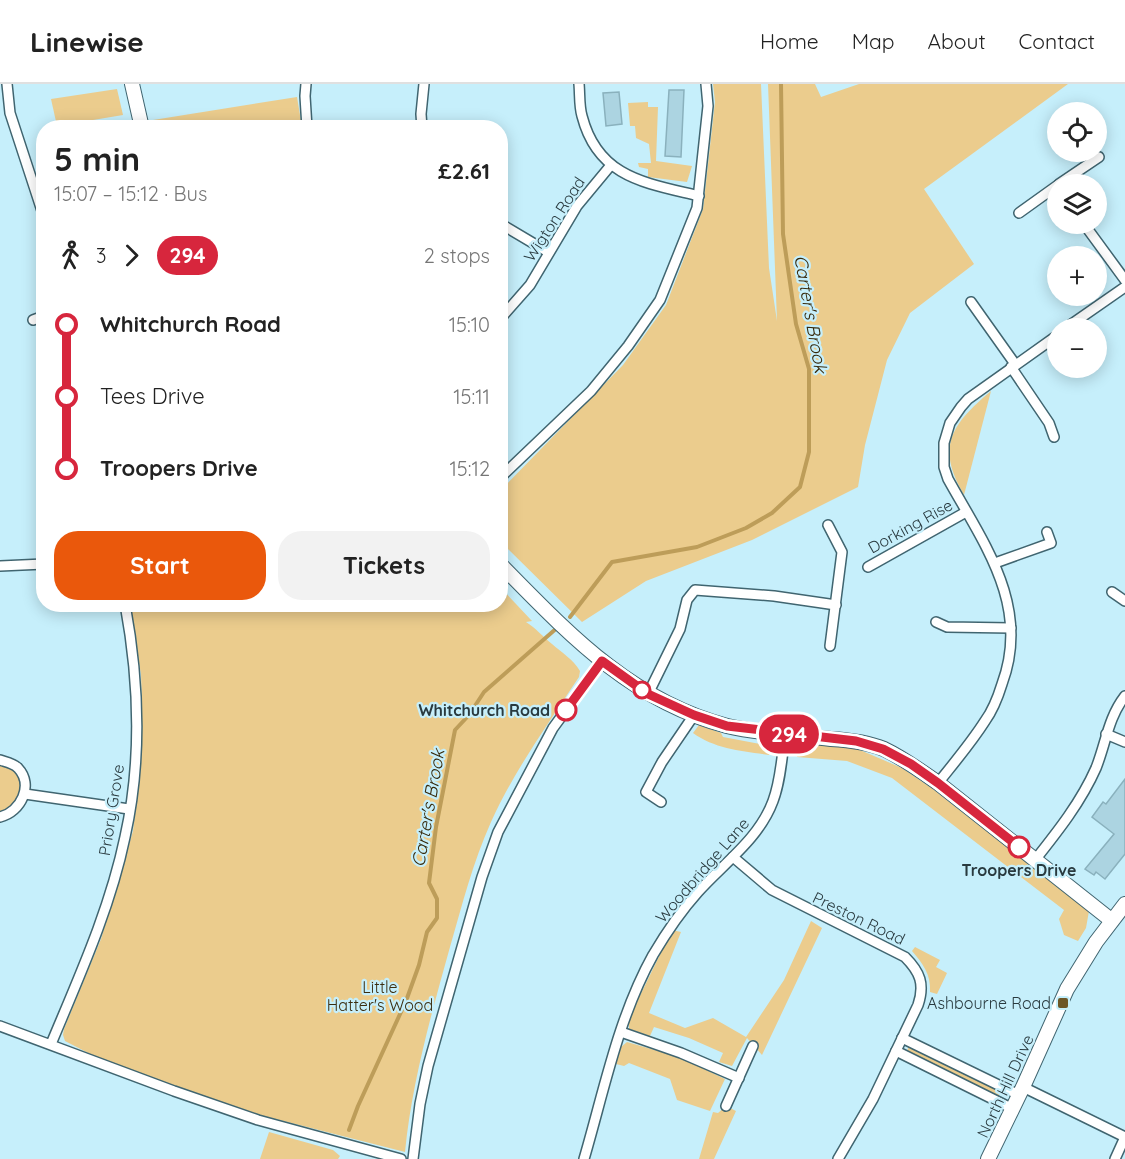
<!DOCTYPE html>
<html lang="en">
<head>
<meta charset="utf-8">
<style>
	body { margin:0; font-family:Quicksand,sans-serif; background:#f2f2f2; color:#222; height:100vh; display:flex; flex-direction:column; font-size:22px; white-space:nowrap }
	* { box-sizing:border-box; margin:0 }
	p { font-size:20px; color:#767676 }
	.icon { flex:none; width:33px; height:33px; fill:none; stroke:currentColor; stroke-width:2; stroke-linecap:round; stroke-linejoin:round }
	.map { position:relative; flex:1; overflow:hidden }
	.drawer { position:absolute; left:36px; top:36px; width:472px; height:492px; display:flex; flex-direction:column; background:#fff; border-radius:24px; box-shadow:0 3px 15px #0003 }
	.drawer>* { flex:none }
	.badge { padding:0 12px; border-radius:20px; font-size:21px; line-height:39px }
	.fabs { position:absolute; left:1047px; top:18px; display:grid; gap:12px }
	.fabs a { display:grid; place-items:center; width:60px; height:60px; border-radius:50%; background:#fff; box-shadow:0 3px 15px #0003; font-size:30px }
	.map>.badge { position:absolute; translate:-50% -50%; box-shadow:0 0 0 3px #fff }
	.legs { display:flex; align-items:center; gap:9px; height:66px; padding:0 18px; font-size:20px }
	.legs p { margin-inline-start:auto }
	.head { display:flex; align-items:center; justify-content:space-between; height:102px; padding:0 18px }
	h1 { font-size:33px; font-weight:800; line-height:45px }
	.button { display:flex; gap:12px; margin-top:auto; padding:12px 18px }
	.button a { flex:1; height:69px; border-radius:24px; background:#ea580c; color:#fff; font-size:24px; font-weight:800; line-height:69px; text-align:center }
	.button a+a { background:#f2f2f2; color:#222 }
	ul { padding:0 18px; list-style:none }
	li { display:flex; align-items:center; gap:21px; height:72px; font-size:22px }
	li i { display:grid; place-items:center; width:9px; height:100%; margin:0 8px; background:currentColor }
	li i::after { content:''; width:15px; height:15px; margin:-8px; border:4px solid; border-radius:50%; background:#fff }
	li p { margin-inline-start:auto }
	li:first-child i { background:linear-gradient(#0000 50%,currentColor 0) }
	li:last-child i { background:linear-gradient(currentColor 50%,#0000 0) }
	header { display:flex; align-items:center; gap:36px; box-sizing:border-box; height:84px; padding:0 30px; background:#fff; border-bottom:2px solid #e0e0e0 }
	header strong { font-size:28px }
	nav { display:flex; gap:33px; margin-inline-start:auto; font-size:21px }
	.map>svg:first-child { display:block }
</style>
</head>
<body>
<header>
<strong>Linewise</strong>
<nav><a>Home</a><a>Map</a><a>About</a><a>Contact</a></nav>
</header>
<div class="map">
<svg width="1125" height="1075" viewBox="0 0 1125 1075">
	<rect width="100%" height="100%" fill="#c6effb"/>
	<!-- green -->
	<g fill="#ebcc8d">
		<path d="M713,0h48l8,184 8,53 -9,-237h47l6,13 38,-13h209l-144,105 50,75 -64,49 -23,47 -22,85 -7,42 -106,53 -106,41 -64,41 -81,-80v-52l122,-125 43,-60 37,-96 12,-107z"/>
		<path d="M117,5l6,26 -66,11 -6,-27z"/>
		<path d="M297,13l5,30h-146l-3,-7z"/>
		<path d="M648,18v5h10l-2,54 36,5 -5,16 -39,-5v-8l-9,-2 -1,-4h13l-2,-19 -13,-6 -1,-12h-5l-2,-23z"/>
		<path d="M991,307l-27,104c-29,-49 -12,-71 27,-104z"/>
		<path d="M501,504l31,33 -6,1c10,6 17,15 26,22 10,9 21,15 28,27l-1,6c-31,47 -65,94 -88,145 -18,40 -29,83 -41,125 -19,68 -38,135 -45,205l-161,-41 -111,-39 -37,-15 -31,-16 -2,-6 1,-6 37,-90 32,-108 6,-52 3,-70 -1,-34 -11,-70 371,-1z"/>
		<path d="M699,641l22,8 2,4 48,9 2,5 -4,4c-27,-4 -54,-6 -76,-22z"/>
		<path d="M799,658l37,3 24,5 42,18 31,21 156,122 -3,17 -8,13 -14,-6 -5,-16 5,-9 -172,-132 -45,-17 -50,-4z"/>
		<path d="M0,676l20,10 5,24 -25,23z"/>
		<path d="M811,837l11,7 -60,127 -15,-17 -15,28 -13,-4 4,-9 -34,-15 -35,-11 -4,9 -21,-7v-11l43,-88 9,2 -32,81 36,15 28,-10 33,19 38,-57z"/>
		<path d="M915,863l25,13 -4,7 11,6 -10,21 -7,-2c1,-18 -7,-28 -18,-41z"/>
		<path d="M627,958l52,15 46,22 -15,32 -33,-11 -7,-21 -41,-16 -5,3 -8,-2 5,-17z"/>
		<path d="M911,958l92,45 -7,14 -91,-46z"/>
		<path d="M726,1022l10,5 -22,48h-15l14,-47 5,1z"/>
		<path d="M269,1048l64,18 7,6 -2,3h-78z"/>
	</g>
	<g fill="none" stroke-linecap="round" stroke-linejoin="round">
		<!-- stream -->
		<g stroke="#bd9d59" stroke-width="4">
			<path d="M570,533l42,-55 85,-15 49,-19 26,-15 28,-26 9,-35v-83l-13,-45 -13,-90 -2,-150"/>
			<path d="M349,1046l9,-24 48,-105 13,-36 8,-33 10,-14v-19l-8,-16 7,-56 19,-97 14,-15 15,-23 74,-65"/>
		</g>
	</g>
	<!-- building -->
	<g fill="#acd4e1" stroke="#8ab1bd" stroke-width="1.5">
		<path d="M669,6h15l-3,67 -16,-1z"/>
		<path d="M619,8l3,32 -16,2 -3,-33z"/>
		<path d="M1125,695v75l-20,25 -9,-7 -2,3 -9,-6 29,-35 -22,-17 11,-15 3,2z"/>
	</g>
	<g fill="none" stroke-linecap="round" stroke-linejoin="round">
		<!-- street casing -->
		<g stroke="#406570" stroke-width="12">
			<g id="street">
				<path d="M7,0l3,29 34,104"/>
				<path d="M306,0l-1,12 2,32"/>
				<path d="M579,0c1,10 0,22 3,32 16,62 64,67 117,80"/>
				<path d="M422,44l-1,-14 3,-30"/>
				<path d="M1059,100l40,-27"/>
				<path d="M1019,129l39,-28"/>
				<path d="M501,140l47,28"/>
				<path d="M1084,140l41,56"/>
				<path d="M971,218l44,62"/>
				<path d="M501,234l29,-33 47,-79 34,-41"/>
				<path d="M33,236l11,-4"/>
				<path d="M1066,244l59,-41"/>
				<path d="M1011,283l38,56 5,14"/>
				<path d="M501,393l90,-86 37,-45 32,-46 37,-92 11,-102 -2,-22"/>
				<path d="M828,441l14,27 -12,94"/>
				<path d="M995,479l56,-20 -4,-11"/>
				<path d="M0,482l44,-2"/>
				<path d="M868,483l98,-55"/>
				<path d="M1112,508l13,9"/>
				<path d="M936,538l11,5 64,1"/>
				<path d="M648,610l32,-65 7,-29 8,-10 79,6 62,9"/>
				<path d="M1106,650l19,8"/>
				<path d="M0,676c6,2 13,3 18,8 16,17 3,44 -18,49"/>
				<path d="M938,699c16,-20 33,-40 47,-62 8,-11 13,-24 17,-37 29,-78 -18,-140 -54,-205l-4,-12v-24l6,-20 11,-16 7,-8 90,-64"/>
				<path d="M25,710l104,15"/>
				<path d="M661,718l-15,-10 16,-30 32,-47"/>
				<path d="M733,773l39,33 133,67c15,15 20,27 13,48l-45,94 -35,60"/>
				<path d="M1035,776c23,-29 46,-58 61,-92 10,-25 12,-50 29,-72"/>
				<path d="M0,942l174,65 84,29 143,39"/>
				<path d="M621,948l60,21 58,25"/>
				<path d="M902,954l117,57"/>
				<path d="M51,960c28,-67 59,-135 74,-207 17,-76 14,-157 0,-233"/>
				<path d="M896,967l117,58"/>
				<path d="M1023,1003l102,50"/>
				<path d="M726,1022l27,-60"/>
				<path d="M413,1075l7,-55 8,-38 54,-189 16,-45 55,-104 49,-67"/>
				<path d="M584,1075c20,-68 34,-141 69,-204 13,-22 27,-43 45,-63 26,-29 61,-53 75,-91 8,-21 9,-46 12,-67"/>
				<path d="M1115,1075l10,-22"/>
			</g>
		</g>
		<!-- secondary casing -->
		<g stroke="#406570" stroke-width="16">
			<g id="secondary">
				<path d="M132,0l10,44"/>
				<path d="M501,481c67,68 130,136 226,161 33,8 70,9 104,13 18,1 36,3 53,10 19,9 37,22 54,34l173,137"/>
				<path d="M988,1075l35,-72 44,-98 29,-47 29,-38"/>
			</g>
		</g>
		<!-- street -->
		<use href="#street" stroke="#fff" stroke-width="9"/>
		<!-- secondary -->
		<use href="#secondary" stroke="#fff" stroke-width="14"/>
	</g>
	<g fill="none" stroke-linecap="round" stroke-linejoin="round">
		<!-- line-1 casing -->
		<g stroke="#fff" stroke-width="14">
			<path id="line-1" d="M566,626l36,-49 46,33 46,21 33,11 129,15 27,8 28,15 27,19 81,64"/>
		</g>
		<!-- line-1 -->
		<use href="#line-1" stroke="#d7263d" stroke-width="9"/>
	</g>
	<!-- markers -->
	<g fill="#fff" stroke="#d7263d" stroke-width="3">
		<circle cx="642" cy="606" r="8"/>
		<circle cx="566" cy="626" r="10"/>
		<circle cx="1019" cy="763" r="10"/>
	</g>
	<rect fill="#6d5727" stroke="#c6effb" stroke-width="2" x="1057" y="913" width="12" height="12" rx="3"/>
	<g text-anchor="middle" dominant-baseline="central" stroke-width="4.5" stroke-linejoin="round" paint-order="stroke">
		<!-- street labels -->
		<g font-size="16" fill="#293a3f" stroke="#c6effb">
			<text transform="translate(554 135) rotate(-57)">Wigton Road</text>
			<text transform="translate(910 442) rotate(-29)">Dorking Rise</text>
			<text transform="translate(111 726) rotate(-81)">Priory Grove</text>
			<text transform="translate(702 786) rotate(-49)">Woodbridge Lane</text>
			<text transform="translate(859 834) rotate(26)">Preston Road</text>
			<text transform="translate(1005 1002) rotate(-65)">North Hill Drive</text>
		</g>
		<!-- stop labels -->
		<g font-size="16" font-weight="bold" fill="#293a3f" stroke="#c6effb" text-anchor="end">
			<text x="550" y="626">Whitchurch Road</text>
			<text x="1019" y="786" text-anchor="middle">Troopers Drive</text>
		</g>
		<!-- park labels -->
		<g font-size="16" fill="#3b2d0f" stroke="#c6effb">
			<text x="380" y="903">Little<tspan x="380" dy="18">Hatter's Wood</tspan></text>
		</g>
		<!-- poi labels -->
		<g font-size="16" fill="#293a3f" stroke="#c6effb" text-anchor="end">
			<text x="1051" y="919">Ashbourne Road</text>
		</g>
		<!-- water labels -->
		<g font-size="18" font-style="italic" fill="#37290a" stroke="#c6effb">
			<text transform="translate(811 230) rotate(80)">Carter's Brook</text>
			<text transform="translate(428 724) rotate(-80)">Carter's Brook</text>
		</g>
	</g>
</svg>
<div class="fabs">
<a><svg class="icon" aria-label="locate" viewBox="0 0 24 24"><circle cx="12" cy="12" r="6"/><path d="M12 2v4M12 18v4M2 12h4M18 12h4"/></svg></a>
<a><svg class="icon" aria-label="layers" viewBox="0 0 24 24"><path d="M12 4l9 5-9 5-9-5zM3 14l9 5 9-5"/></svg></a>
<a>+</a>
<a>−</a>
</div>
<b class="badge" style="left:789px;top:650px;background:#d7263d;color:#fff">294</b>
<section class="drawer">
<div class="head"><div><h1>5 min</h1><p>15:07 – 15:12 · Bus</p></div><b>£2.61</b></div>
<div class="legs"><svg class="icon" aria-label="walk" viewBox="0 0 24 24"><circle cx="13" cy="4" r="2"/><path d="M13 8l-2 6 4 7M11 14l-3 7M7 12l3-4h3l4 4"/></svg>3<svg class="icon" aria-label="forward" viewBox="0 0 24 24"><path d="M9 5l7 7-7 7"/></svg><b class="badge" style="background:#d7263d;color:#fff">294</b><p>2 stops</p></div>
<ul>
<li><i style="color:#d7263d"></i><b>Whitchurch Road</b><p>15:10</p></li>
<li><i style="color:#d7263d"></i><span>Tees Drive</span><p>15:11</p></li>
<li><i style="color:#d7263d"></i><b>Troopers Drive</b><p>15:12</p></li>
</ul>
<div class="button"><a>Start</a><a>Tickets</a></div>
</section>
</div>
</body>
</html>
